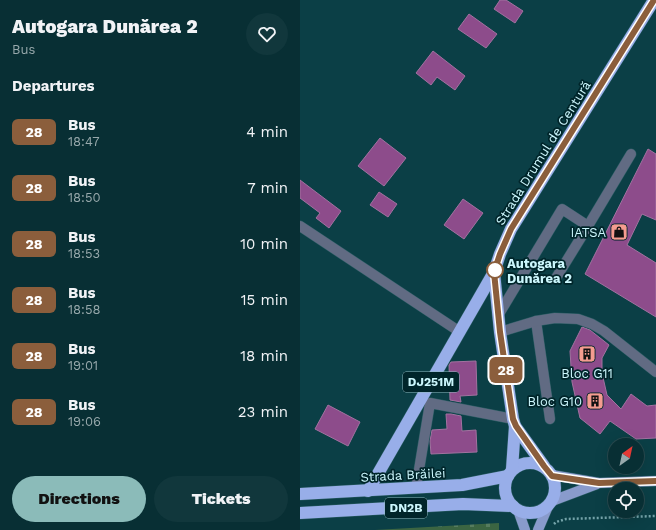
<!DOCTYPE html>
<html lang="en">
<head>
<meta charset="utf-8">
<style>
	body { margin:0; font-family:"Work Sans",sans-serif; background:#11373c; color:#f1f3f6; height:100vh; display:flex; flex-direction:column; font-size:15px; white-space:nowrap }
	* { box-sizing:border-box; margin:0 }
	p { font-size:13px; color:#98a9ac }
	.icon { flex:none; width:22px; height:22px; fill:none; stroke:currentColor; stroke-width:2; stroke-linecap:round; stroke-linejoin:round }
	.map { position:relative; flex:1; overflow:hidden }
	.side { display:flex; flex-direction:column; background:#082f34; width:300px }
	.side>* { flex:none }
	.badge { padding:0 8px; border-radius:6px; font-size:14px; line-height:26px }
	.needle { width:26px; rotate:33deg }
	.controls { position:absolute; left:308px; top:438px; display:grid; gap:8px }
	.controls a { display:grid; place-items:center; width:36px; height:36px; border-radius:50%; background:#082f34; box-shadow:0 4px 16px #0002,0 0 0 1px #294a4f; font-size:20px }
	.map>.badge { position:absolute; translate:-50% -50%; box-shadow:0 0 0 2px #fff }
	h2 { padding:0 12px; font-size:15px; line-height:36px }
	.round { display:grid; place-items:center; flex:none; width:42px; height:42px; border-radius:21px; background:#11373c }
	.head { display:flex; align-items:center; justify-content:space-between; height:68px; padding:0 12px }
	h1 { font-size:19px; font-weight:800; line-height:30px }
	.cta { display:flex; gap:8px; margin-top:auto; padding:8px 12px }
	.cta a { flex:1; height:46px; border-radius:24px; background:#8bbbb9; color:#111; font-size:16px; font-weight:800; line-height:46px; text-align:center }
	.cta a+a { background:#11373c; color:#f1f3f6 }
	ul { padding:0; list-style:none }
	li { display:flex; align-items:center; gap:12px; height:56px; padding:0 12px }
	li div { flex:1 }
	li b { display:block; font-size:15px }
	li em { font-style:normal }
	li .badge { min-width:44px; font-weight:700; text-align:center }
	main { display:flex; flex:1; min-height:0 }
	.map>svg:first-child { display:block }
</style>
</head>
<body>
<main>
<section class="side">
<div class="head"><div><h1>Autogara Dunărea 2</h1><p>Bus</p></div><a class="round"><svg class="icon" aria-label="heart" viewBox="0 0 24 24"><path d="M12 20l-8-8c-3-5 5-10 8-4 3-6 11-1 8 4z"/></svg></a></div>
<h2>Departures</h2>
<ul>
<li><span class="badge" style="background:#8b5e3c;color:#fff">28</span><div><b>Bus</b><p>18:47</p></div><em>4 min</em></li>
<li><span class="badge" style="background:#8b5e3c;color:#fff">28</span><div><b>Bus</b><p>18:50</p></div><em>7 min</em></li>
<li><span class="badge" style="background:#8b5e3c;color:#fff">28</span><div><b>Bus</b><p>18:53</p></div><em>10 min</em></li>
<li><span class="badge" style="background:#8b5e3c;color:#fff">28</span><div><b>Bus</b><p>18:58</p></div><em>15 min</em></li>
<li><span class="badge" style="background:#8b5e3c;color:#fff">28</span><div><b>Bus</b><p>19:01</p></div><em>18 min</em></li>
<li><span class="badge" style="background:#8b5e3c;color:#fff">28</span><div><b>Bus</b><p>19:06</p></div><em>23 min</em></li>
</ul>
<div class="cta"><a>Directions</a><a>Tickets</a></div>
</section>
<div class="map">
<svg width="356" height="530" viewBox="0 0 356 530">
	<defs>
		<pattern id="cemetery-stones" width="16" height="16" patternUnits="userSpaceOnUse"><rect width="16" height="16" fill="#3b6542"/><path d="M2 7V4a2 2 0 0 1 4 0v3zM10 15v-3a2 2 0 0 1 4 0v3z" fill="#567c5e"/></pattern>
	</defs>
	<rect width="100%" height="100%" fill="#0b3f46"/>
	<!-- cemetery -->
	<path fill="url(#cemetery-stones)" d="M199,523v7h-124z"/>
	<!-- building -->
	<g fill="#8d4c8b" stroke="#a272a0">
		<path d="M200,0h6l17,11 -8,12 -21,-14z"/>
		<path d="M169,14l28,20 -11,14 -28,-19z"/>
		<path d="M133,51l32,25 -10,14 -18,-13 -6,8 -15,-12z"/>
		<path d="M80,138l26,20 -22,28 -26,-20z"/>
		<path d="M348,149l8,5v66l-14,-6 -15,31 29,18v54l-71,-43z"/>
		<path d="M0,180l41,31 -12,17 -13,-10 4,-5 -20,-15z"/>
		<path d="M79,192l18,12 -9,13 -18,-12z"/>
		<path d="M163,199l20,14 -19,26 -20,-14z"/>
		<path d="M282,327l8,3 19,15 -7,13v15l5,22 14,14 10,-15 16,12 9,-1v33l-20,1 -26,-18 -10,13 -20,-16 -8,-36 -2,-31z"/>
		<path d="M176,361l1,34 -17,1 1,6 -11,-2 -1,-35 2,-3z"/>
		<path d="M28,405l32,17 -12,24 -33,-17z"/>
		<path d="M146,414h5l10,2 1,15 14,-1 1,22 -46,2 -1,-13 2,-11 15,-1z"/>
	</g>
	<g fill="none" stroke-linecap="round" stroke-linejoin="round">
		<!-- minor casing -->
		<g stroke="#2a5c63" stroke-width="11">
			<g id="minor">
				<path d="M0,226l160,106"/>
				<path d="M288,226l43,-72"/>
				<path d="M199,314l63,-105 26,17 -32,52"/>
				<path d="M236,321l14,98"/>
				<path d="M200,332l36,-11 19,-3 23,1 14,5 12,7 52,41"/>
				<path d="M116,488l14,-85 83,16"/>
			</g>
		</g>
		<!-- major casing -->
		<g stroke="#2a5c63" stroke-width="11">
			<g id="major">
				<path d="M252,475l47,8 57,-2"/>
				<path d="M252,501l45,-17"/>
				<path d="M218,510l7,20"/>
				<path d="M238,530l11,-26"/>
			</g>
		</g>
		<!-- highway casing -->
		<g stroke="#2a5c63" stroke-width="13">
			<g id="highway">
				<circle cx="230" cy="488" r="25"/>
				<path d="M244,466l-29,-40 -2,-7 -13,-87 -6,-60 6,-18 11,-25 143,-229"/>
				<path d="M212,469l3,-43"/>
				<path d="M68,491l126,-219"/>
				<path d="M0,494l162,-9 46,-9"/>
				<path d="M0,513l163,-9 50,2"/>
			</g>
		</g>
		<!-- path -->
		<path stroke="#74a3a9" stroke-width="2.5" stroke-dasharray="2 2" stroke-linecap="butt" d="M254,524l2,-2 10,-3 90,-3"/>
		<!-- minor -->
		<use href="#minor" stroke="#616b83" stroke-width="10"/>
		<!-- major -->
		<use href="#major" stroke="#899bcc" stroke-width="10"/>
		<!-- highway -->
		<use href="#highway" stroke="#98aee9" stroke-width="12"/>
	</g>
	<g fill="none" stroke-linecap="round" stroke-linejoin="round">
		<!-- line casing -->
		<g stroke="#fff" stroke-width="9">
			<path id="line" d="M354,0l-143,229 -11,25 -6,18 6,60 13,87 3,7 28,40 8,10 47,7 57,-2"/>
		</g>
		<!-- line -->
		<use href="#line" stroke="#8b5e3c" stroke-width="6"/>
	</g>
	<!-- icons -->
	<defs>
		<g id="shop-square" transform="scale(0.9)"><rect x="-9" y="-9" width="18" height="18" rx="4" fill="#f59c90" stroke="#00252a"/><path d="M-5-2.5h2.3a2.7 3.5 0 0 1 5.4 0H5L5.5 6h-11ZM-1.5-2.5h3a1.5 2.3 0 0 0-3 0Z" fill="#111"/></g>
		<g id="building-square" transform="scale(0.9)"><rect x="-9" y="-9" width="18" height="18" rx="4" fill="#f59c90" stroke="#00252a"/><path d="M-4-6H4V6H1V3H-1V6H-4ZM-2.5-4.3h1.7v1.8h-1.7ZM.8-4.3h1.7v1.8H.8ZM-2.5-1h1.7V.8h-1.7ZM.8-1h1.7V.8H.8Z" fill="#111"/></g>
	</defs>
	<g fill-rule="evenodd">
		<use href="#shop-square" x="319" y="232"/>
		<use href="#building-square" x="287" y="354"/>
		<use href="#building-square" x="295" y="401"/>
	</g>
	<!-- markers -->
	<circle fill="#fff" stroke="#8b5e3c" stroke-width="2" cx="195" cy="270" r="8"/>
	<g text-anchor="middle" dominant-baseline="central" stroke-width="3.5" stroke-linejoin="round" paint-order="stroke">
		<!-- shield labels -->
		<g fill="#00252a" stroke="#8fb8be" stroke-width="1">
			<rect x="103" y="372" width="56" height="20" rx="3"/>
			<rect x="85" y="498" width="42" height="20" rx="3"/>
		</g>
		<g font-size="12" font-weight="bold" fill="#ccf7fd">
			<text x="131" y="382">DJ251M</text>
			<text x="106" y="508">DN2B</text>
		</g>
		<!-- street labels -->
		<g font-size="13" fill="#ccf7fd" stroke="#00252a">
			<text transform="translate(243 153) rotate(-58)">Strada Drumul de Centură</text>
			<text transform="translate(103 475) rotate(-3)">Strada Brăilei</text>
		</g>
		<!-- poi labels -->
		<g font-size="13" fill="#ccf7fd" stroke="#00252a" text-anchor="end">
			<text x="306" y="232">IATSA</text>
			<text x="287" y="373" text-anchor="middle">Bloc G11</text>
			<text x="282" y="401">Bloc G10</text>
		</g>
		<!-- stop labels -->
		<g font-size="13" font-weight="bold" fill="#ccf7fd" stroke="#00252a" text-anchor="start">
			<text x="207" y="263">Autogara<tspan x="207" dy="15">Dunărea 2</tspan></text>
		</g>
	</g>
</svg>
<div class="controls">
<a><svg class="needle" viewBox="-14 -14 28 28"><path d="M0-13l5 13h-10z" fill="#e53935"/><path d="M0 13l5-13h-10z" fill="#98a9ac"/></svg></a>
<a><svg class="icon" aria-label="locate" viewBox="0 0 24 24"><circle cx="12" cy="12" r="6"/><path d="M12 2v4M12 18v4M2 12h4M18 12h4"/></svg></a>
</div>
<b class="badge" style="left:206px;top:370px;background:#8b5e3c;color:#fff">28</b>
</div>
</main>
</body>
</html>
